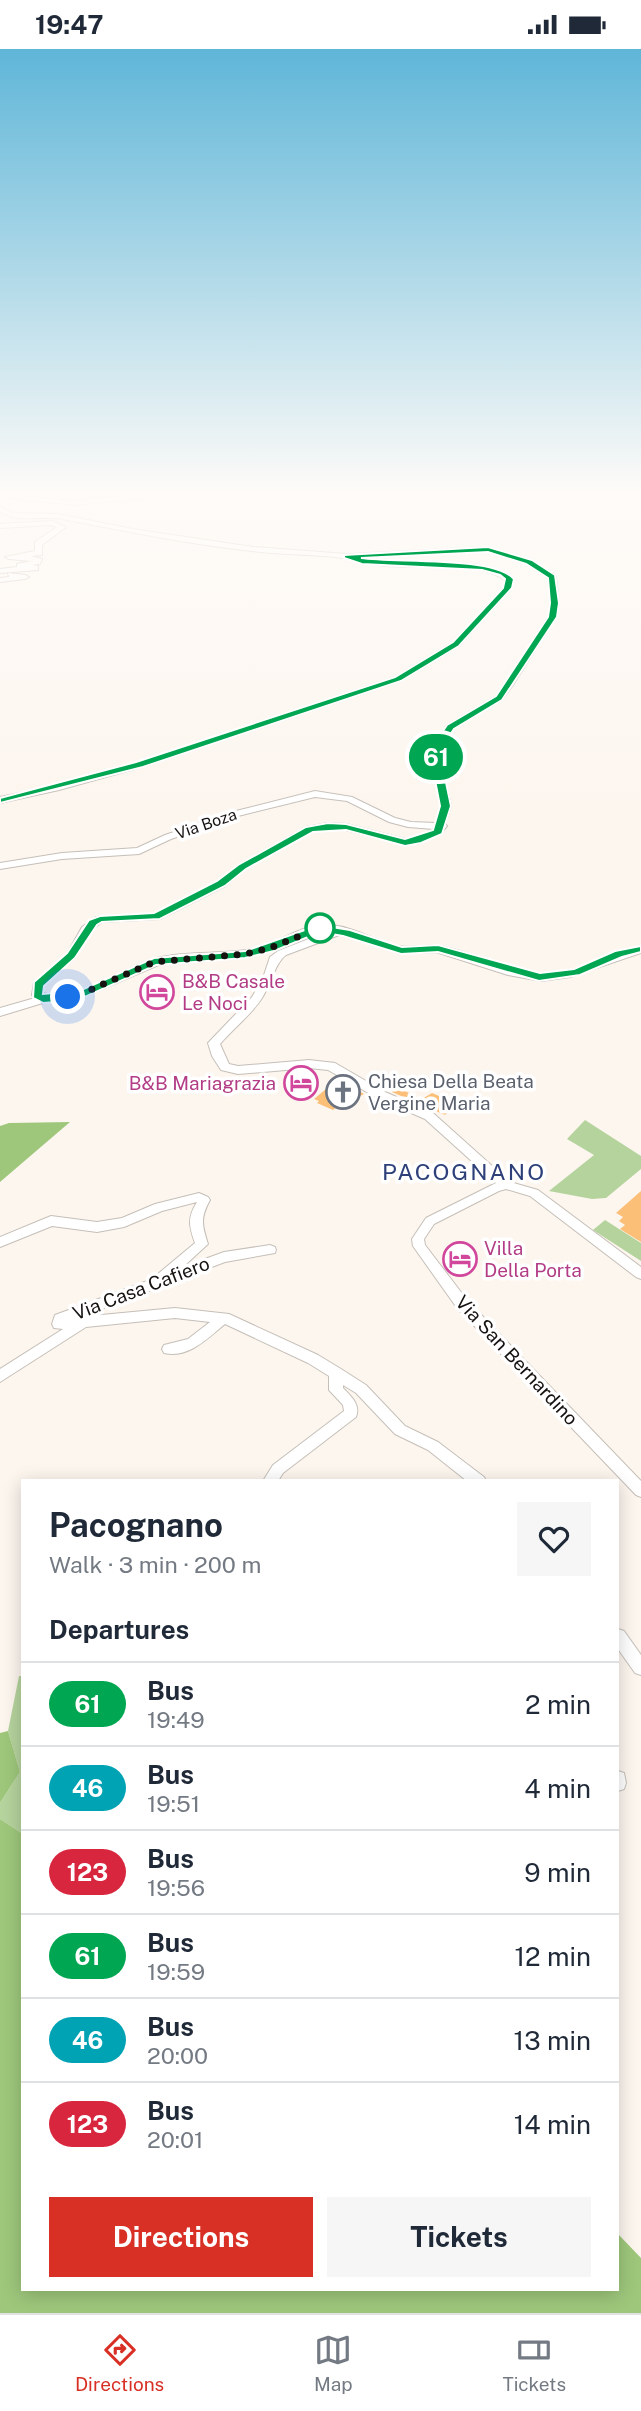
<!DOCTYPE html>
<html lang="en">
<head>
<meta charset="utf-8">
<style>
	body { margin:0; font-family:"Public Sans",sans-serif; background:#f6f6f7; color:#1f2937; height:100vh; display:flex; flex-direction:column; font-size:26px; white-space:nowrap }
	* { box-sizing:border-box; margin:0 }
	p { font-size:23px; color:#747a83 }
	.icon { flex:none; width:38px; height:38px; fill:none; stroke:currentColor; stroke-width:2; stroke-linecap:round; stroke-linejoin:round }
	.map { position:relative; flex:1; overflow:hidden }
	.side { position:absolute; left:21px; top:1430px; width:598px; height:812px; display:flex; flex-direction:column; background:#fff; border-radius:0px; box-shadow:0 4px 18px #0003 }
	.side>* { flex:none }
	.badge { padding:0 14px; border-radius:23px; font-size:24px; line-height:46px }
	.you { position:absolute; width:35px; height:35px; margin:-18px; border:5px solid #fff; border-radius:50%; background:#1a73e8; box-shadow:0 0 0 10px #1a73e833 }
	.map>.badge { position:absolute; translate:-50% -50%; box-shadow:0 0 0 4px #fff }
	h2 { padding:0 28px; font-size:26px; line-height:63px }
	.round { display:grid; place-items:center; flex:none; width:74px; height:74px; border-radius:0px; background:#f6f6f7 }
	.head { display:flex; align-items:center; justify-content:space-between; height:119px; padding:0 28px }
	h1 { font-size:33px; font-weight:700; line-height:52px }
	.action { display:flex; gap:14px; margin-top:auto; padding:14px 28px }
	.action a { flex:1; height:80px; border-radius:0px; background:#d93025; color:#fff; font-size:28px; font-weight:700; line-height:80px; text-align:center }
	.action a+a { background:#f6f6f7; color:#1f2937 }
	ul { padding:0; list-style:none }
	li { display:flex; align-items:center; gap:21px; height:84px; padding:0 28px; border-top:2px solid #e0e1e3 }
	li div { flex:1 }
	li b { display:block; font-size:26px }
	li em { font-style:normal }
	li .badge { min-width:77px; font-weight:700; text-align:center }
	.status { display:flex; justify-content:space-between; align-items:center; height:49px; padding:0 35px; background:#fff; direction:ltr }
	.status svg { height:19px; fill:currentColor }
	.dock { display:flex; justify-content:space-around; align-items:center; height:98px; border-top:2px solid #e0e1e3; background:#fff; font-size:19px; color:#747a83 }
	.dock a { display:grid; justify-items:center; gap:4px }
	.dock .on { color:#d93025 }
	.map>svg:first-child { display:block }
</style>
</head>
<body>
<div class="status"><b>19:47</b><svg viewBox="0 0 49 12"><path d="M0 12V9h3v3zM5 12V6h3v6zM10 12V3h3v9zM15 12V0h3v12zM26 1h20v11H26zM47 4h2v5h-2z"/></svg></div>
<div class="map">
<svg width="641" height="2264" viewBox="0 0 641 2264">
	<rect width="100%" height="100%" fill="#fdf6ef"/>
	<!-- green -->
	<g fill="#b5d39d">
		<path d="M585,1071l56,36v13l-35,29 -14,1 -43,-8 45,-36 -27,-16z"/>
		<path d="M605,1171l36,23v18l-48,-31z"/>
		<path d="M19,1627h4v158l-23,-15v-16l20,-31 -12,-41z"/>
	</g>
	<!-- forest -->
	<g fill="#9ec77b">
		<path d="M70,1073l-70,60v-56l9,-3z"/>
		<path d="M8,1682l12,41 -20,31v-70z"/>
		<path d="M0,1770l23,15v455h595v-55l23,24v55h-641z"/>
	</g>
	<!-- building -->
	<g fill="#fbbf78">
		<path d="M292,1027l19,1 -1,14h-18z"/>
		<path d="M338,1030l26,15 -10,5 -4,-2 -17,13 -16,-7 2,-2 -5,-2z"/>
		<path d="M396,1038l26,12 10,-6 14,6 -4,4 10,4 -7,8 -53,-23z"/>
		<path d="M641,1142v51l-21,-13 5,-4 -6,-4 4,-4 -7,-4z"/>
	</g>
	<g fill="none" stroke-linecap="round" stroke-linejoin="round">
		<!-- minor casing -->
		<g stroke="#c5bfb8" stroke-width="2">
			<g id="minor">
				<path d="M7,446l68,6 58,-6h25l-4,2 -79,8 -65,-7z"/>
				<path d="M0,457l11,7 47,1 74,15 121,18 94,7 141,-7 44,13 24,17 3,26 -3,14 -43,68 -11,15 -49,29 -10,15 -4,10 12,52 -6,18 2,2 -6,7 -21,10 -15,2 -59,-15 -18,-1 -16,2 -67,38 -20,17 -65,33 -58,3 -12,9 -15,27 -32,28v7c34,11 81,-26 114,-35 31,-8 65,-3 96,-9 23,-4 41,-20 64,-24 26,-4 53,14 77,20 14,5 28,-1 42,1 36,4 67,25 103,28 35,2 68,-20 102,-27v6l-71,24 -29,4 -33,-6 -72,-23 -37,1 -57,-19 -56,21c-11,8 -16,31 -24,43 -11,17 -29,31 -42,46l9,20 9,2 71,-6 26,3 50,29 48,21 77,69 28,8 103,77v12l-5,-2 -106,-81 -24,-7 -7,2 -65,33 -10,15 1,6 42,55 174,181v16l-5,-2 -179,-187 -44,-62 -1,-7 14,-21 70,-35 -71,-64 -48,-21 -49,-28 -19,-2 -71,6 -17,-4 -9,-14 -4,-13 44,-46 11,-19 7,-21 8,-6 51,-20 -14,1 -43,19 -17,4 -92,8 -77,33 -21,6h-19l-46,14v-8l35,-10 -3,-3 2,-12 33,-29 15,-27 14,-10 58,-3 63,-32 22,-17 67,-38 22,-4 18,1 59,15 10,-1 19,-9 -26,-2 -19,-5 -42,-21 -32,-4 -77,19 -67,23 -32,15 -77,5 -62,10v-6l62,-10 75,-5 28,-13 67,-23 83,-21 37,6 43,21 16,4 25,1 5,-17 -10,-52 4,-10 12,-19 49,-29 9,-12 43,-67 3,-14 -3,-25 -22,-14 -38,-13 -129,7c50,16 106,-9 153,19v11l-53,58 -58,35 -259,86 -83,23 -59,13v-6l55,-11 81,-23 259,-86 58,-35 51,-54 1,-8c-35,-22 -81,-10 -120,-14 -15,-1 -28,-6 -42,-8 -30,-4 -61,-3 -91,-7 -64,-7 -127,-20 -190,-32 -19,-4 -46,5 -62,-8z"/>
				<path d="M52,472l14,6 -24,18v10l-11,1 11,3 -2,5 -8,1 6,1v4l-38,3v-4l17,-2v-3l15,-3 -23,-2 -4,-2 30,-6v-9l22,-15 -7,-2 -50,3v-4z"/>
				<path d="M8,524l17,2 4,2 -4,2 -25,3v-4l9,-1z"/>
				<path d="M199,1144l9,4 2,3c-10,18 -8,25 -2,44l-25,23 41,-15 46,-7 5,2 1,3 -1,3 -50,9 -145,55 95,-9 54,6 89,41 23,14 25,16 39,41 33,16 46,35 2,4h-19l-39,-31 -33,-16 -39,-41 -13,-8v3c8,8 18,17 13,29l-73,56 -5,8h-15l10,-16 71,-54 -1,-6 -14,-15v-14l-21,-13 -83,-39c-17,14 -37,35 -61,29l-2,-4 2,-4 24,-6 22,-17 -35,-4 -89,9 -86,55v-13l63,-40 -9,-1 -2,-4 3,-9 103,-38 1,-4 36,-30c-6,-17 -8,-25 2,-41l-35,9 -38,16 -27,5 -45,-6 -52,21v-10l51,-21 46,6 25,-4 33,-14z"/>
				<path d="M618,1580l6,2 17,24v20l-6,-2 -17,-24z"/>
				<path d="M618,1722l6,2 2,10 -2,6 -6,2z"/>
			</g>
		</g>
		<!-- minor -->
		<use href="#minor" fill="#fff" fill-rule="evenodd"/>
	</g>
	<!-- sky -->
	<linearGradient id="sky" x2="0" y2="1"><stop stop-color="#5fb6d8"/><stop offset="0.58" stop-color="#fefbf8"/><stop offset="1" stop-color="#fefbf8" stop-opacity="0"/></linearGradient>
	<rect width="641" height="763" fill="url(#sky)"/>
	<!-- line -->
	<path fill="#00a651" stroke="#fff" stroke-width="2" d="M488,498l44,13 23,15 4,28 -2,14 -55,83 -48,29 -10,15 -4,10 11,52 -9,28 -21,9 -16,3 -59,-16 -33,2 -67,37 -21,17 -65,33 -58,3 -5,3 -22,33 -31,28 -1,8 36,-3 75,-33 91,-7 74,-26 31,5 52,17 36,-2 102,28 34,-4 41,-18 26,-5v6l-19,5 -42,18 -41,6 -101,-29 -37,2 -58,-18 -23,-4 -46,19 -29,7 -89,7 -69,31 -19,5 -25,2 -10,-5 1,-16 33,-29 22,-33 11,-4 54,-3 63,-32 21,-16 68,-38 22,-4 18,1 59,15 28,-9 7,-24 -10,-52 4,-10 13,-19 49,-29 52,-79 2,-14 -2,-25 -22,-14 -38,-12 -127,6c34,5 133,-2 153,21l-2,9 -53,58 -58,35 -258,86 -143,36v-5l136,-36 259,-85 58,-35 50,-54 2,-9 -5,-4 -18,-5 -120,-6 -18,-6v-3z"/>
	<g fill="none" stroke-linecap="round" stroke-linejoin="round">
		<!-- walk -->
		<path stroke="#151210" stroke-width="7" stroke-dasharray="0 12.6" d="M68,948l15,-4 71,-31 91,-8 25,-6 50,-20"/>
	</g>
	<!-- icons -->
	<defs>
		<g id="hotel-ring" transform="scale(1.75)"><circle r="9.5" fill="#fff" stroke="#d1479c" stroke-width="1.5"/><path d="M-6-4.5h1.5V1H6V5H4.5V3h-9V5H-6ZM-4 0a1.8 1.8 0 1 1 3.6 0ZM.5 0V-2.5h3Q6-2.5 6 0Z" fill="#d1479c"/></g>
		<g id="church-ring" transform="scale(1.75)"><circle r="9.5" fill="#fff" stroke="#6b7280" stroke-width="1.5"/><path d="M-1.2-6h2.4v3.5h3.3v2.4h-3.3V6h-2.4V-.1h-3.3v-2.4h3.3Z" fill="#6b7280"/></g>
	</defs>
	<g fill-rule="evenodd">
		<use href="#hotel-ring" x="157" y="943"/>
		<use href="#hotel-ring" x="301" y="1034"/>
		<use href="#church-ring" x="343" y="1043"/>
		<use href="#hotel-ring" x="460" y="1210"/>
	</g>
	<!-- markers -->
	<circle fill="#fff" stroke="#00a651" stroke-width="3.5" cx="320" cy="879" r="14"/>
	<g text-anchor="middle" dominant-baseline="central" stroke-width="7" stroke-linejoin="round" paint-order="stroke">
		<!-- far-street labels -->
		<g font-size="16" fill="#151210" stroke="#fff">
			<text transform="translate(206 775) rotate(-19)">Via Boza</text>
		</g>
		<!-- hotel labels -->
		<g font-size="19" fill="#b23c85" stroke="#fff" text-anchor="start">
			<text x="182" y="932">B&amp;B Casale<tspan x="182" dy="22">Le Noci</tspan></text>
			<text x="276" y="1034" text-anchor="end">B&amp;B Mariagrazia</text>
			<text x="484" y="1199">Villa<tspan x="484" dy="22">Della Porta</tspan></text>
		</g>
		<!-- worship labels -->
		<g font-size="19" fill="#5b616d" stroke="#fff" text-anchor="start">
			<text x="368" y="1032">Chiesa Della Beata<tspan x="368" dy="22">Vergine Maria</tspan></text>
		</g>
		<!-- street labels -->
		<g font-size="19" fill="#151210" stroke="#fff">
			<text transform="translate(141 1239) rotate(-21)">Via Casa Cafiero</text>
			<text transform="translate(517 1311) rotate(47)">Via San Bernardino</text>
		</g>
		<!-- quarter labels -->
		<g font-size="23" letter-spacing="2" fill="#2d4079" stroke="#fff">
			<text x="464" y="1122">PACOGNANO</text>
		</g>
	</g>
</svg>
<div class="you" style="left:68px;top:948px"></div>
<b class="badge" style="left:436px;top:708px;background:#00a651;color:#fff">61</b>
<section class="side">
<div class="head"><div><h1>Pacognano</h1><p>Walk · 3 min · 200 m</p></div><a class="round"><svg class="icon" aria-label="heart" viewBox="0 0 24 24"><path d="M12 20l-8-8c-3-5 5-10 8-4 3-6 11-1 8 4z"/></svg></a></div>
<h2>Departures</h2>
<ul>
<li><span class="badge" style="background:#00a651;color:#fff">61</span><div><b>Bus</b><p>19:49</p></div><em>2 min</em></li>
<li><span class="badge" style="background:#00a3b4;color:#fff">46</span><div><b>Bus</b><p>19:51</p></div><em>4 min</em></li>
<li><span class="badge" style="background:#d7263d;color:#fff">123</span><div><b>Bus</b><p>19:56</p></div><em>9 min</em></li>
<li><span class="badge" style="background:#00a651;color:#fff">61</span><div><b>Bus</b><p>19:59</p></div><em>12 min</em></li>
<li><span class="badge" style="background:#00a3b4;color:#fff">46</span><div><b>Bus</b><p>20:00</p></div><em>13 min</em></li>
<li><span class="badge" style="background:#d7263d;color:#fff">123</span><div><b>Bus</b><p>20:01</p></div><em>14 min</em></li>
</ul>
<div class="action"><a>Directions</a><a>Tickets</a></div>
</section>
</div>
<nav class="dock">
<a class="on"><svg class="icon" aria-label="directions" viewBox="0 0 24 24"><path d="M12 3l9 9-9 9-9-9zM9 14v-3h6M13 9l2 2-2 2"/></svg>Directions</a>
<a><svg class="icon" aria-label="map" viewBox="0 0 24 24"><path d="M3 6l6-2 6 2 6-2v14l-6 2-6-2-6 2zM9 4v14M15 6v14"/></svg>Map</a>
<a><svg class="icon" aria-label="tickets" viewBox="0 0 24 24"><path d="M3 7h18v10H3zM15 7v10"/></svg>Tickets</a>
</nav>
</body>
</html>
